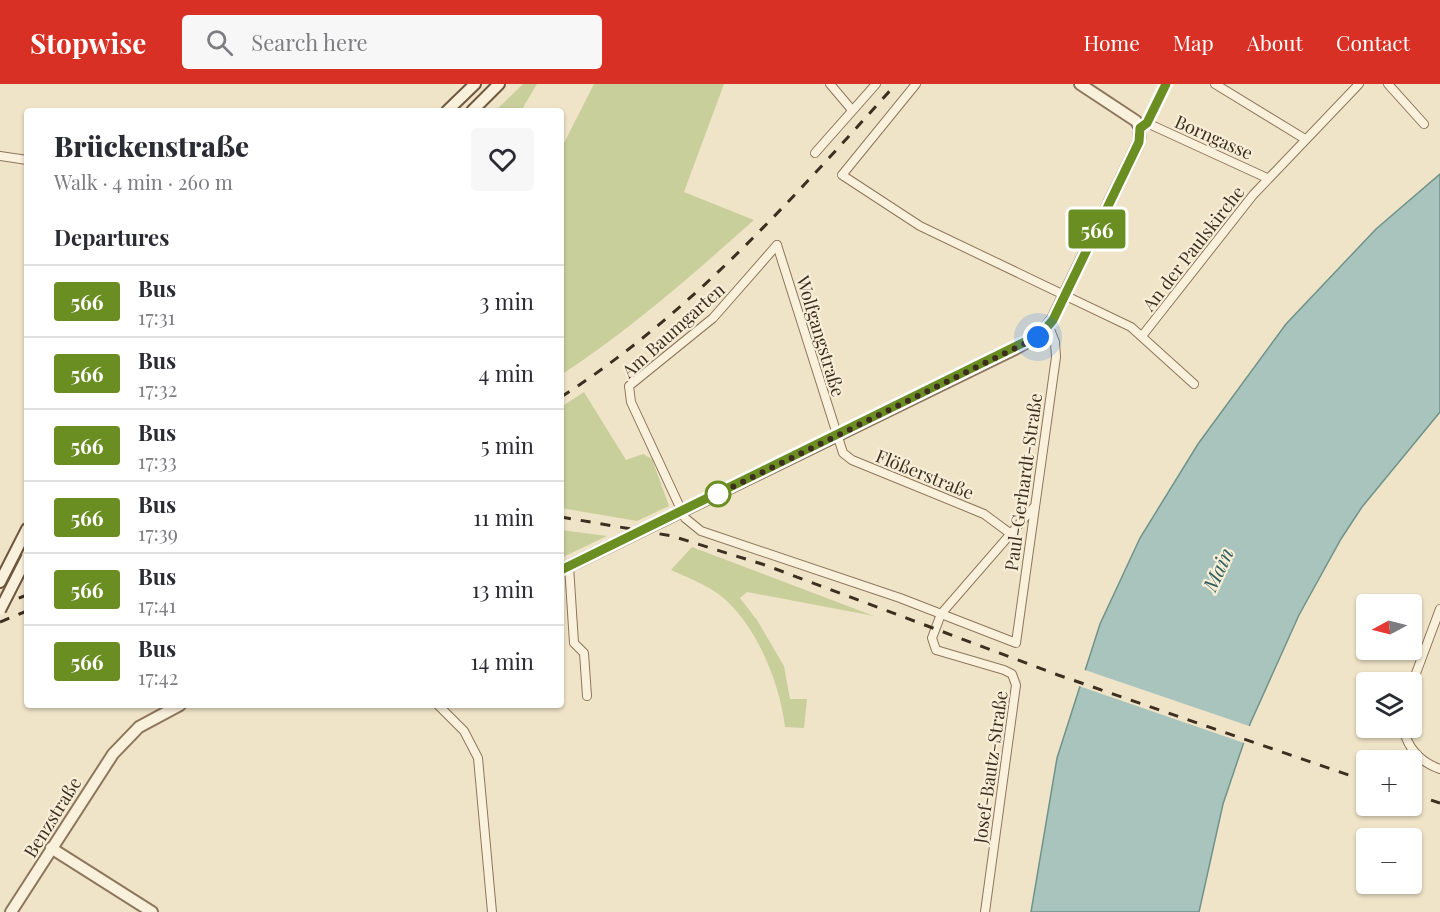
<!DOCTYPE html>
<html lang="en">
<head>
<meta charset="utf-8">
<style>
	body { margin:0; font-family:"Playfair Display",serif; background:#f7f7f7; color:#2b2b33; height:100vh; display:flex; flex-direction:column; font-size:22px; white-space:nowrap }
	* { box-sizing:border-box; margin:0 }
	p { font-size:20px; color:#7c7c81 }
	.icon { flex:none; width:33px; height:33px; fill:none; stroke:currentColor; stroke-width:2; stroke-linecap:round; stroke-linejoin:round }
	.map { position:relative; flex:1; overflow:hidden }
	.side { position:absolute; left:24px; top:24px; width:540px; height:600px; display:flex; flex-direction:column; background:#fff; border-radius:6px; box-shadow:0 2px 4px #0004 }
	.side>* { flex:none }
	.badge { padding:0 12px; border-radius:4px; font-size:21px; line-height:39px }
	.needle { width:39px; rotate:263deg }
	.tools { position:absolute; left:1356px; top:510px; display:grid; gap:12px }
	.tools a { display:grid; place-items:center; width:66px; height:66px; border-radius:6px; background:#fff; box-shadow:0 2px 4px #0004; font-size:30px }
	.you { position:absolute; width:30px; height:30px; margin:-15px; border:4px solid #fff; border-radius:50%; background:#1a73e8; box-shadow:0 0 0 9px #1a73e833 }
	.map>.badge { position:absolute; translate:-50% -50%; box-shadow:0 0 0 3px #fff }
	h2 { padding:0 30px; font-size:22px; line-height:54px }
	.round { display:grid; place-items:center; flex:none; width:63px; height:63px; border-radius:6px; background:#f7f7f7 }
	.head { display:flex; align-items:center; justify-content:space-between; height:102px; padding:0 30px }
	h1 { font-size:28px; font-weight:800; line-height:45px }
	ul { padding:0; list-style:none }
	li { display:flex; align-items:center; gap:18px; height:72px; padding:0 30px; border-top:2px solid #e1e1e2 }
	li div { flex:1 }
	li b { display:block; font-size:22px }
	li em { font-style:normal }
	li .badge { min-width:66px; font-weight:700; text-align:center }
	header { display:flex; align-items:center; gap:36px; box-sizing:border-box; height:84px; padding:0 30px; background:#d93025; color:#fff }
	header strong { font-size:28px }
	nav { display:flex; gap:33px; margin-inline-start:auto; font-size:21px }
	.search { width:420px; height:54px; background:#f7f7f7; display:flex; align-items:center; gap:15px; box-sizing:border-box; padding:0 21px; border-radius:6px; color:#7c7c81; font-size:22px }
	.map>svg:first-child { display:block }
</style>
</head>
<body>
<header>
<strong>Stopwise</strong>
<div class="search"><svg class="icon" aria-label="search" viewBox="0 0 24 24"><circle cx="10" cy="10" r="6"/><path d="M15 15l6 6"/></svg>Search here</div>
<nav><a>Home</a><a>Map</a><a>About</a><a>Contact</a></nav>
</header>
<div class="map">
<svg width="1440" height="828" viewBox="0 0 1440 828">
	<rect width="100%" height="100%" fill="#f0e4c8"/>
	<!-- green -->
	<g fill="#c9cf9b">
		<path d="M523,0h14l-16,27h-26z"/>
		<path d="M594,0h130l-40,108 70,28c-62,55 -124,110 -193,155v-226z"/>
		<path d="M584,308l42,68 17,-6 9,5 17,47 -32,15 -76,-13v-101z"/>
		<path d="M561,446l46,6 -46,22z"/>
		<path d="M692,463l182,69 -127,-24 -7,6 17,22 27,46 6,33h17l-3,29 -19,-1c-5,-44 -30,-107 -68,-134 -14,-10 -31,-16 -46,-23z"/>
	</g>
	<!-- water -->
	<path fill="#a9c4bc" stroke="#6f938a" stroke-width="1.5" d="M1440,90v238l-78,95 -21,32 -42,76 -49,109 -27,80 -24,108h-168l26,-154 43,-134 40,-86 58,-94 88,-120 90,-95z"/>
	<!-- pier -->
	<path fill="#f0e4c8" d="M1082,585l170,58 -5,17 -171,-59z"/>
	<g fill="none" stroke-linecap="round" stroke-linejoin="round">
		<!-- minor casing -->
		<g stroke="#8d765c" stroke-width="10">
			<g id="minor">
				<path d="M830,0l22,26"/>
				<path d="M916,0l-74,91 78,51 211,101 63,57"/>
				<path d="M1215,0l90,55"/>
				<path d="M1388,0l36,40"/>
				<path d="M1147,39l120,55"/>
				<path d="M1145,41l21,-41"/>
				<path d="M815,69l61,-69"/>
				<path d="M0,72l27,4"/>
				<path d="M777,161l-64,73 -84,68 2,16 54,116 16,13 199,67 116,45 40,-286 -1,-15 -6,-15"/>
				<path d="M777,161l66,208 9,7 132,54 27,20"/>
				<path d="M1142,252l111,-141 106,-111"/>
				<path d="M569,482l5,77 10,10 3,43"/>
				<path d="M1412,600l28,-75"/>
				<path d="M438,621l26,26 14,27 14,154"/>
				<path d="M1403,644c5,21 17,34 37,41"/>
				<path d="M985,828l31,-227 -4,-11 -8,-4 -68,-20 -4,-12 9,-24 93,-107"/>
			</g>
		</g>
		<!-- tertiary casing -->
		<g stroke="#8d765c" stroke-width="14">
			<g id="tertiary">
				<path d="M561,486l454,-221 26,-15 12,-15 86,-177 1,-14 -4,-7 -56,-37"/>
				<path d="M51,764l101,64"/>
				<path d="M11,828l102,-158 26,-27 41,-22"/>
			</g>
		</g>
		<!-- secondary casing -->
		<g stroke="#6f573f" stroke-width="14">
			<g id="secondary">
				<path d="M447,27l28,-27"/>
				<path d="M472,27l27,-27"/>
				<path d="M0,498l27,-53"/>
			</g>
		</g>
		<!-- minor -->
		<use href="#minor" stroke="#faf1dc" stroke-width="8"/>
		<!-- tertiary -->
		<use href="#tertiary" stroke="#faf1dc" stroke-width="10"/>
		<!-- secondary -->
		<use href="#secondary" stroke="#faf1dc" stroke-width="10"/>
		<!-- rail -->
		<g stroke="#3d2e20" stroke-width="3" stroke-dasharray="10 10" stroke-linecap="butt">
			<path d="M561,313c131,-84 232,-199 335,-313"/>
			<path d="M561,433l111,19 93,29 293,110 308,106"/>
			<path d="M0,521l27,-10"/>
			<path d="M0,538l27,-11"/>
			<path d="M1412,710l28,9"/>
		</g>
		<!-- secondary-bridge casing -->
		<g stroke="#6f573f" stroke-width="14" stroke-linecap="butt">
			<path id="secondary-bridge" d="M0,526l27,-53"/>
		</g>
		<!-- secondary-bridge -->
		<use href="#secondary-bridge" stroke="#faf1dc" stroke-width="10"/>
	</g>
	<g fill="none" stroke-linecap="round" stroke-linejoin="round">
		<!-- line casing -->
		<g stroke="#fff" stroke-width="14">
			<path id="line" d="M561,486l480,-236 12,-14 86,-178 1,-14 7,-5 19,-39"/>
		</g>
		<!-- line -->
		<use href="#line" stroke="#6b8e23" stroke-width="9"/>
		<!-- walk -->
		<path stroke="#3d2e20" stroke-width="6" stroke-dasharray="0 10.8" d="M718,410l-2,1 322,-158"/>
	</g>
	<!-- markers -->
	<circle fill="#fff" stroke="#6b8e23" stroke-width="3" cx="718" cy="410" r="12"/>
	<g text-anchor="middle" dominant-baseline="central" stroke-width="4.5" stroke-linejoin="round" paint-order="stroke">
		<!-- street labels -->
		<g font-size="18" fill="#3d2e20" stroke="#f7eed8">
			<text transform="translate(1214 53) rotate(24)">Borngasse</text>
			<text transform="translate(1193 164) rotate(-52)">An der Paulskirche</text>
			<text transform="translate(673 246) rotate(-42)">Am Baumgarten</text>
			<text transform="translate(821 252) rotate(73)">Wolfgangstraße</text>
			<text transform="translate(925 390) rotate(22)">Flößerstraße</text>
			<text transform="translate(1023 398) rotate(-82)">Paul-Gerhardt-Straße</text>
			<text transform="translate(990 683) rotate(-82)">Josef-Bautz-Straße</text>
			<text transform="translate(52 733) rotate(-58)">Benzstraße</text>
		</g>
		<!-- water labels -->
		<g font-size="20" font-style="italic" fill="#2f5d5a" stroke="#f7eed8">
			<text transform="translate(1217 485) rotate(-65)">Main</text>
		</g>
	</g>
</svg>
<div class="tools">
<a><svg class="needle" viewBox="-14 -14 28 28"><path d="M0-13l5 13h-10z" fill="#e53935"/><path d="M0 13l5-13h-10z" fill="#7c7c81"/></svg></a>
<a><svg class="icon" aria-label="layers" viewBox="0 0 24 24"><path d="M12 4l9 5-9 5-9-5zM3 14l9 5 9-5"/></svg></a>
<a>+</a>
<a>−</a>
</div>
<div class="you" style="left:1038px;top:253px"></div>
<b class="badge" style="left:1097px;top:145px;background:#6b8e23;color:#fff">566</b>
<section class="side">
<div class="head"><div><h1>Brückenstraße</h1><p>Walk · 4 min · 260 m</p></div><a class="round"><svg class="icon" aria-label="heart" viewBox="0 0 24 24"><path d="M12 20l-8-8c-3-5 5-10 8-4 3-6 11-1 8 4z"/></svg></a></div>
<h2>Departures</h2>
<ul>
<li><span class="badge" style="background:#6b8e23;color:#fff">566</span><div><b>Bus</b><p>17:31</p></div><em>3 min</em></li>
<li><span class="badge" style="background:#6b8e23;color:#fff">566</span><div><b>Bus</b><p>17:32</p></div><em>4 min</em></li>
<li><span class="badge" style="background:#6b8e23;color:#fff">566</span><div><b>Bus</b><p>17:33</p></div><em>5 min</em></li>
<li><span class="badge" style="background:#6b8e23;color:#fff">566</span><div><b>Bus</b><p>17:39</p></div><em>11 min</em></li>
<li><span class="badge" style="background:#6b8e23;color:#fff">566</span><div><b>Bus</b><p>17:41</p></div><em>13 min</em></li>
<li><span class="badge" style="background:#6b8e23;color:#fff">566</span><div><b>Bus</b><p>17:42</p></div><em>14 min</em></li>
</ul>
</section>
</div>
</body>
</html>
